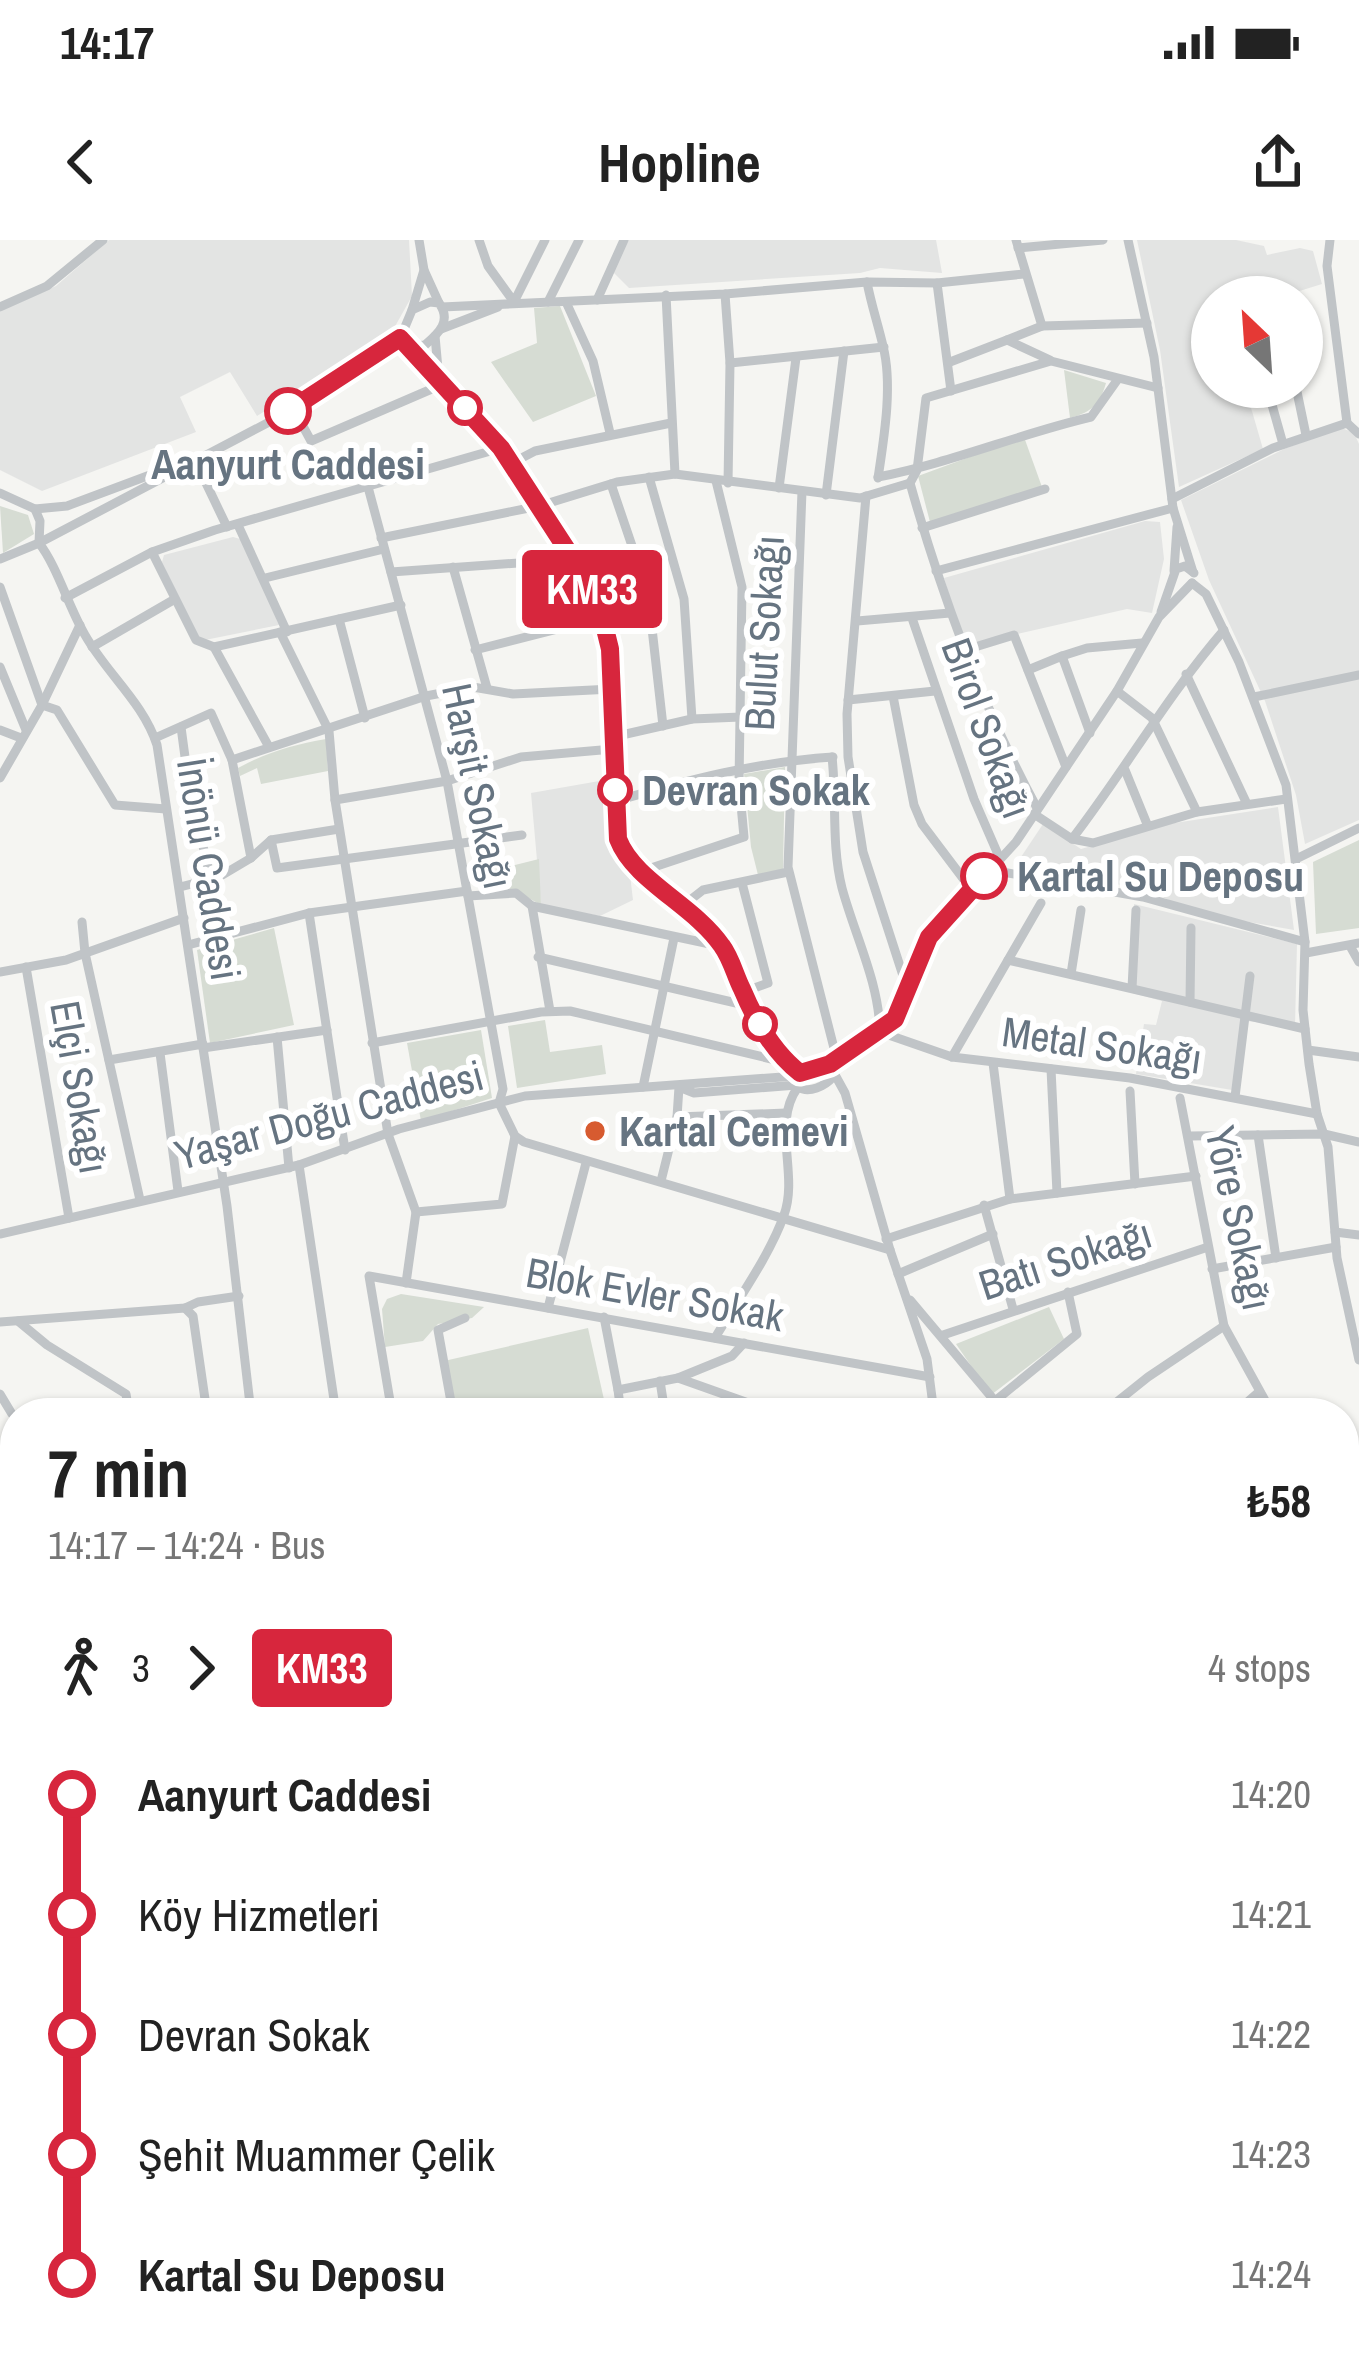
<!DOCTYPE html>
<html lang="en">
<head>
<meta charset="utf-8">
<style>
	body { margin:0; font-family:"Archivo Narrow",sans-serif; background:#f2f2f2; color:#222; height:100vh; display:flex; flex-direction:column; font-size:45px; white-space:nowrap }
	* { box-sizing:border-box; margin:0 }
	p { font-size:39px; color:#767676 }
	.icon { flex:none; width:66px; height:66px; fill:none; stroke:currentColor; stroke-width:2; stroke-linecap:round; stroke-linejoin:round }
	.map { position:relative; flex:1; overflow:hidden }
	.panel { position:absolute; left:0px; top:1158px; width:1359px; height:963px; display:flex; flex-direction:column; background:#fff; border-radius:48px 48px 0 0; box-shadow:0 3px 9px #0004 }
	.panel>* { flex:none }
	.badge { padding:0 24px; border-radius:9px; font-size:42px; line-height:78px }
	.needle { width:78px; rotate:335deg }
	.controls { position:absolute; left:1191px; top:36px; display:grid; gap:24px }
	.controls a { display:grid; place-items:center; width:132px; height:132px; border-radius:50%; background:#fff; box-shadow:0 3px 9px #0004; font-size:60px }
	.map>.badge { position:absolute; translate:-50% -50%; box-shadow:0 0 0 6px #fff }
	.legs { display:flex; align-items:center; gap:18px; height:132px; padding:0 48px; font-size:39px }
	.legs p { margin-inline-start:auto }
	.headline { display:flex; align-items:center; justify-content:space-between; height:204px; padding:0 48px }
	h1 { font-size:66px; font-weight:800; line-height:90px }
	ul { padding:0 48px; list-style:none }
	li { display:flex; align-items:center; gap:42px; height:120px; font-size:45px }
	li i { display:grid; place-items:center; width:18px; height:100%; margin:0 15px; background:currentColor }
	li i::after { content:''; width:30px; height:30px; margin:-15px; border:9px solid; border-radius:50%; background:#fff }
	li p { margin-inline-start:auto }
	li:first-child i { background:linear-gradient(#0000 50%,currentColor 0) }
	li:last-child i { background:linear-gradient(currentColor 50%,#0000 0) }
	.status { display:flex; justify-content:space-between; align-items:center; height:84px; padding:0 60px; background:#fff; direction:ltr }
	.status svg { height:33px; fill:currentColor }
	header { display:flex; justify-content:space-between; align-items:center; height:156px; padding:0 48px; background:#fff; font-size:54px; font-weight:800 }
	.map>svg:first-child { display:block }
</style>
</head>
<body>
<div class="status"><b>14:17</b><svg viewBox="0 0 49 12"><path d="M0 12V9h3v3zM5 12V6h3v6zM10 12V3h3v9zM15 12V0h3v12zM26 1h20v11H26zM47 4h2v5h-2z"/></svg></div>
<header><svg class="icon" aria-label="back" viewBox="0 0 24 24"><path d="M15 5l-7 7 7 7"/></svg>Hopline<svg class="icon" aria-label="share" viewBox="0 0 24 24"><path d="M12 15V3M7 8l5-5 5 5M5 13v7h14v-7"/></svg></header>
<div class="map">
<svg width="1359" height="2120" viewBox="0 0 1359 2120">
	<rect width="100%" height="100%" fill="#f5f5f2"/>
	<!-- built -->
	<g fill="#e3e4e3">
		<path d="M109,0h300l3,56 -19,34 -136,86 -27,-44 -50,25 16,35 -154,59 -42,-21v-159l56,-25z"/>
		<path d="M626,0h310l6,33 -62,-5 -20,5 -231,15 -18,-18z"/>
		<path d="M1137,0h99l28,6 3,9 33,-7 13,3 9,33 -42,13h-68v90h33l18,62 -84,38 -19,-137z"/>
		<path d="M1342,188l12,5 5,11v376l-54,24 -9,-49 -31,-94 -56,-121 -28,-80 103,-51z"/>
		<path d="M1145,281l15,1 4,37 -12,54 -25,-4 -162,37 -21,-68z"/>
		<path d="M233,297l11,3 35,85 -79,16 -38,-79 2,-7z"/>
		<path d="M605,540l5,57 20,38 3,25 -33,16 -59,-11 -10,-112z"/>
		<path d="M1278,567l16,123 -102,-18 -43,-22 -134,-24 28,-42 38,25 87,-25z"/>
		<path d="M1134,664l163,40 -2,82 -49,-5 -8,70 -102,-17 8,-50 12,1 6,-24 -30,-8z"/>
		<path d="M1359,1552v76l-15,4v-78z"/>
		<path d="M0,1965l15,2v90l-10,6 -5,-1z"/>
		<path d="M848,2106l4,7 -14,7h-142l-16,-13z"/>
	</g>
	<!-- green -->
	<g fill="#d6dcd3">
		<path d="M560,66l36,90 -63,26 -42,-60 46,-19 -3,-35z"/>
		<path d="M1064,130l42,13c-6,21 -14,29 -36,35z"/>
		<path d="M1024,197l18,50 -112,35 -12,-46z"/>
		<path d="M0,266l28,9 6,19 -31,19z"/>
		<path d="M326,499l2,32 -67,13 -4,-16 -17,8 -2,-8c29,-16 55,-23 88,-29z"/>
		<path d="M785,527l-2,102 -25,6 -7,-28 -7,-73z"/>
		<path d="M1359,600v88l-43,6 -3,-72z"/>
		<path d="M539,619l2,46 -25,-14 -48,-14z"/>
		<path d="M274,688l20,97 -84,18 -13,-93z"/>
		<path d="M545,780l5,32 52,-7 4,29 -89,14 -9,-62z"/>
		<path d="M481,790l11,68 -71,23 -14,-78z"/>
		<path d="M401,1054l83,13 -12,11 -34,6 -15,17 -38,6 -3,-38 5,-10z"/>
		<path d="M1049,1067l15,32 -73,56 -35,-51z"/>
		<path d="M588,1088l19,85h-151l-12,-52z"/>
	</g>
	<g fill="none" stroke-linecap="round" stroke-linejoin="round">
		<!-- minor -->
		<g stroke="#c0c4c7" stroke-width="9">
			<path d="M419,0l5,30 15,33"/>
			<path d="M479,0l9,26 26,36 31,-62"/>
			<path d="M1016,0l26,86 105,-3"/>
			<path d="M1128,0l26,117 19,151 20,64"/>
			<path d="M1330,0l-3,26 20,157"/>
			<path d="M1018,8l85,-8"/>
			<path d="M867,42c4,22 11,42 16,64 10,39 1,92 -5,132"/>
			<path d="M937,43l14,108"/>
			<path d="M725,54l5,69 -2,120"/>
			<path d="M666,55l9,179"/>
			<path d="M597,60l27,-60"/>
			<path d="M548,62l31,-62"/>
			<path d="M566,62l27,59 17,72"/>
			<path d="M0,67l47,-21 56,-46"/>
			<path d="M442,67l283,-13 142,-12 70,1 87,-9"/>
			<path d="M412,70l12,-40"/>
			<path d="M441,89l57,-22"/>
			<path d="M435,96l3,33 11,18"/>
			<path d="M400,99l101,109 96,148 13,53 6,158 7,44 16,21 46,32 39,43 43,89 20,27 13,10"/>
			<path d="M1007,100l35,-14"/>
			<path d="M950,122l57,-22 43,20"/>
			<path d="M730,123l154,-16"/>
			<path d="M1267,147l16,57"/>
			<path d="M1296,147l10,48"/>
			<path d="M293,168l18,33 130,-56"/>
			<path d="M195,220l32,67"/>
			<path d="M512,223l23,-12 136,-28"/>
			<path d="M649,237l35,122 8,120"/>
			<path d="M878,237c72,-14 141,-43 213,-60l27,-38"/>
			<path d="M611,244l37,109 15,133"/>
			<path d="M368,247l79,294 56,308 -4,14"/>
			<path d="M779,248l17,-130"/>
			<path d="M802,251l-14,376 49,193"/>
			<path d="M0,253l35,16 32,-3 123,-46"/>
			<path d="M826,255l18,-144"/>
			<path d="M866,256l-19,218 1,43 15,95 45,139"/>
			<path d="M1172,259l101,-51 74,-25 12,11"/>
			<path d="M35,269l5,12 -1,22"/>
			<path d="M238,285l49,107"/>
			<path d="M922,288l123,-39"/>
			<path d="M381,298l158,-32 78,-24 58,-8 185,24 50,-15"/>
			<path d="M39,303c18,23 30,65 46,92 22,39 58,67 72,110l70,461 24,207"/>
			<path d="M152,312l44,88 18,7"/>
			<path d="M0,319l39,-16 234,-123 127,-81 12,-29 18,-8 9,1c13,18 0,30 -14,42l-17,2"/>
			<path d="M453,327l34,121"/>
			<path d="M936,331l237,-63"/>
			<path d="M1174,331l3,-44"/>
			<path d="M391,332l183,-13"/>
			<path d="M265,338l119,-29"/>
			<path d="M1192,343l14,11 33,68 47,123 19,157 -2,68 6,54 8,50 11,33 9,111 22,102"/>
			<path d="M0,347l42,118 15,5 58,95 51,4"/>
			<path d="M65,358l87,-46 63,-22 286,-82"/>
			<path d="M1161,372l15,-43 9,-3 9,7"/>
			<path d="M912,378l62,181 26,60"/>
			<path d="M339,379l26,99"/>
			<path d="M857,381l93,-8"/>
			<path d="M280,392l49,99 6,69 53,334 28,78 86,-8 13,-68"/>
			<path d="M92,407l83,-48"/>
			<path d="M475,410l130,-33"/>
			<path d="M962,411l52,-16 52,132"/>
			<path d="M1062,416l25,-8 55,-5"/>
			<path d="M0,427l26,63"/>
			<path d="M1028,430l34,-14 28,77"/>
			<path d="M1186,434l60,128"/>
			<path d="M1117,451l35,27 45,94"/>
			<path d="M893,456l21,109 8,19 49,65"/>
			<path d="M1254,457l105,-22"/>
			<path d="M848,460l87,-9"/>
			<path d="M181,487l8,60 22,93"/>
			<path d="M0,490l21,8"/>
			<path d="M613,497l79,-18 49,-2"/>
			<path d="M155,498l56,-25 21,47 19,98"/>
			<path d="M269,507l-55,-100 187,-42"/>
			<path d="M832,517c5,44 -1,87 10,131 13,48 37,94 38,144l72,25 178,21 187,36"/>
			<path d="M232,520l194,-64 47,-9 40,7 99,-5"/>
			<path d="M1125,530l22,54"/>
			<path d="M0,538l42,-73 38,-80"/>
			<path d="M335,560l112,-19 74,-24 92,-8"/>
			<path d="M616,561c72,-21 141,-39 217,-44"/>
			<path d="M1037,568c-56,-104 -95,-211 -127,-325l7,-13 9,-72 125,-37 107,27"/>
			<path d="M1034,574l38,25 21,4 104,-31 89,-13"/>
			<path d="M1072,599c53,-69 95,-143 152,-209"/>
			<path d="M271,600l6,28 245,-33"/>
			<path d="M1296,619l63,-31"/>
			<path d="M991,630l152,27 162,45"/>
			<path d="M639,632l105,-35 -5,-54 3,-196 -26,-106"/>
			<path d="M742,643l26,100 -25,9"/>
			<path d="M180,647l39,-10 32,-19 20,-18 68,-11"/>
			<path d="M468,656l48,-3 16,13 192,41"/>
			<path d="M685,664l18,-14 85,-18"/>
			<path d="M532,666l18,105"/>
			<path d="M309,673l36,237"/>
			<path d="M82,682l3,31 55,247"/>
			<path d="M188,705l121,-32 158,-22"/>
			<path d="M1350,706l9,16"/>
			<path d="M1306,713l53,-10"/>
			<path d="M538,717l211,49"/>
			<path d="M1008,720l297,69"/>
			<path d="M26,727l43,251"/>
			<path d="M0,732l66,-12 118,-42"/>
			<path d="M1071,734l10,-64"/>
			<path d="M1132,748l4,-78"/>
			<path d="M1190,762l1,-74"/>
			<path d="M277,797l12,131"/>
			<path d="M372,803l169,-31 29,-1 214,51"/>
			<path d="M203,808l124,-18"/>
			<path d="M1308,810l51,7"/>
			<path d="M160,813l18,138"/>
			<path d="M952,817l89,-154"/>
			<path d="M109,820l94,-16"/>
			<path d="M993,823l17,136"/>
			<path d="M1051,829l6,124"/>
			<path d="M834,833l11,20 45,157 37,109 7,54"/>
			<path d="M643,847l31,-149"/>
			<path d="M679,847l15,6 103,-8"/>
			<path d="M798,847c11,7 27,-1 35,-10l1,-9"/>
			<path d="M1130,851l5,93"/>
			<path d="M1235,857l15,-121"/>
			<path d="M1180,858l44,228 48,87"/>
			<path d="M499,863l16,33 9,6 366,108"/>
			<path d="M677,877l109,-4"/>
			<path d="M1258,895l18,123"/>
			<path d="M1190,896l134,-2 35,8"/>
			<path d="M299,925l37,248"/>
			<path d="M661,941l16,-64 2,-30"/>
			<path d="M984,965l29,104"/>
			<path d="M1335,992l24,3"/>
			<path d="M0,994l299,-69 100,-36 126,-33 271,-20 34,-12 64,-45 35,-82 87,-95 101,-151 42,-74 33,-34"/>
			<path d="M886,999l124,-40 186,-23"/>
			<path d="M1212,1029l124,-22"/>
			<path d="M898,1034l95,-40"/>
			<path d="M406,1043l10,-71"/>
			<path d="M910,1060l95,113"/>
			<path d="M185,1068l8,8 14,97"/>
			<path d="M548,1068l38,-145"/>
			<path d="M604,1077l14,73"/>
			<path d="M18,1081l29,24 79,49 3,19"/>
			<path d="M0,1082l185,-14 13,-6 41,-6"/>
			<path d="M943,1095l265,-88"/>
			<path d="M715,1098c22,-37 55,-83 69,-123 15,-41 -13,-91 14,-128"/>
			<path d="M678,1138l54,-22 12,-13"/>
			<path d="M660,1141l5,32"/>
			<path d="M0,1154l12,20"/>
			<path d="M995,1161l82,-67 -9,-42"/>
			<path d="M392,1173l-23,-137 561,101"/>
			<path d="M453,1173l-15,-83 27,-12"/>
			<path d="M621,1173l-3,-23 60,-12 99,35"/>
			<path d="M1103,1173l45,-36 76,-51"/>
			<path d="M1235,1173l24,-21"/>
			<path d="M0,1237l15,-32"/>
			<path d="M0,1266l15,6"/>
			<path d="M1344,1274l15,15"/>
			<path d="M1344,1319l15,-13"/>
			<path d="M0,1335h15"/>
			<path d="M1344,1407l15,-88"/>
			<path d="M1344,1545l15,-4"/>
			<path d="M0,1556l15,2"/>
			<path d="M0,1617l15,2"/>
			<path d="M1344,1654l15,39"/>
			<path d="M0,1687l15,1"/>
			<path d="M1359,1763l-15,12 15,8"/>
			<path d="M0,1778l15,-12"/>
			<path d="M1344,1833l15,-3"/>
			<path d="M1344,1842l15,12"/>
			<path d="M1344,1904l15,-37"/>
			<path d="M1344,1926l15,6"/>
			<path d="M1344,1939l15,5"/>
			<path d="M0,1951l15,3"/>
			<path d="M0,2087l15,-17"/>
			<path d="M57,2106l29,14"/>
			<path d="M179,2106l8,14"/>
			<path d="M345,2106l1,14"/>
			<path d="M443,2106v14"/>
			<path d="M559,2106l3,14"/>
			<path d="M659,2106l18,14"/>
			<path d="M1120,2106l30,14"/>
			<path d="M1168,2106l6,14"/>
			<path d="M122,2120l4,-14"/>
			<path d="M248,2120l57,-14"/>
			<path d="M846,2120l13,-7 44,7"/>
			<path d="M1006,2120l3,-14"/>
			<path d="M1258,2120l6,-14"/>
		</g>
	</g>
	<g fill="none" stroke-linecap="round" stroke-linejoin="round">
		<!-- line-1 casing -->
		<g stroke="#fff" stroke-width="27">
			<path id="line-1" d="M288,171l112,-73 101,110 96,148 13,53 8,190c16,42 76,66 104,107 9,12 13,29 20,43 13,31 31,63 58,84l30,-9 65,-45 34,-82 55,-61"/>
		</g>
		<!-- line-1 -->
		<use href="#line-1" stroke="#d7263d" stroke-width="18"/>
	</g>
	<!-- markers -->
	<g fill="#fff" stroke="#d7263d" stroke-width="6">
		<circle cx="465" cy="168" r="15"/>
		<circle cx="288" cy="171" r="21"/>
		<circle cx="615" cy="550" r="15"/>
		<circle cx="984" cy="636" r="21"/>
		<circle cx="760" cy="784" r="15"/>
	</g>
	<circle fill="#d75b30" stroke="#fff" stroke-width="4.5" cx="595" cy="891" r="12"/>
	<g text-anchor="middle" dominant-baseline="central" stroke-width="12" stroke-linejoin="round" paint-order="stroke">
		<!-- stop labels -->
		<g font-size="42" font-weight="bold" fill="#667481" stroke="#fff" text-anchor="start">
			<text x="288" y="224" text-anchor="middle">Aanyurt Caddesi</text>
			<text x="642" y="550">Devran Sokak</text>
			<text x="1017" y="636">Kartal Su Deposu</text>
		</g>
		<!-- street labels -->
		<g font-size="42" fill="#667481" stroke="#fff">
			<text transform="translate(764 393) rotate(-87)">Bulut Sokağı</text>
			<text transform="translate(987 488) rotate(70)">Birol Sokağı</text>
			<text transform="translate(478 546) rotate(78)">Harşit Sokağı</text>
			<text transform="translate(209 629) rotate(81)">İnönü Caddesi</text>
			<text transform="translate(1102 805) rotate(8)">Metal Sokağı</text>
			<text transform="translate(80 847) rotate(80)">Elçi Sokağı</text>
			<text transform="translate(329 875) rotate(-15)">Yaşar Doğu Caddesi</text>
			<text transform="translate(1239 978) rotate(78)">Yöre Sokağı</text>
			<text transform="translate(1065 1019) rotate(-18)">Batı Sokağı</text>
			<text transform="translate(655 1054) rotate(10)">Blok Evler Sokak</text>
		</g>
		<!-- poi labels -->
		<g font-size="42" font-weight="bold" fill="#667481" stroke="#fff" text-anchor="start">
			<text x="619" y="891">Kartal Cemevi</text>
		</g>
	</g>
</svg>
<div class="controls">
<a><svg class="needle" viewBox="-14 -14 28 28"><path d="M0-13l5 13h-10z" fill="#e53935"/><path d="M0 13l5-13h-10z" fill="#767676"/></svg></a>
</div>
<b class="badge" style="left:592px;top:349px;background:#d7263d;color:#fff">KM33</b>
<section class="panel">
<div class="headline"><div><h1>7 min</h1><p>14:17 – 14:24 · Bus</p></div><b>₺58</b></div>
<div class="legs"><svg class="icon" aria-label="walk" viewBox="0 0 24 24"><circle cx="13" cy="4" r="2"/><path d="M13 8l-2 6 4 7M11 14l-3 7M7 12l3-4h3l4 4"/></svg>3<svg class="icon" aria-label="forward" viewBox="0 0 24 24"><path d="M9 5l7 7-7 7"/></svg><b class="badge" style="background:#d7263d;color:#fff">KM33</b><p>4 stops</p></div>
<ul>
<li><i style="color:#d7263d"></i><b>Aanyurt Caddesi</b><p>14:20</p></li>
<li><i style="color:#d7263d"></i><span>Köy Hizmetleri</span><p>14:21</p></li>
<li><i style="color:#d7263d"></i><span>Devran Sokak</span><p>14:22</p></li>
<li><i style="color:#d7263d"></i><span>Şehit Muammer Çelik</span><p>14:23</p></li>
<li><i style="color:#d7263d"></i><b>Kartal Su Deposu</b><p>14:24</p></li>
</ul>
</section>
</div>
</body>
</html>
